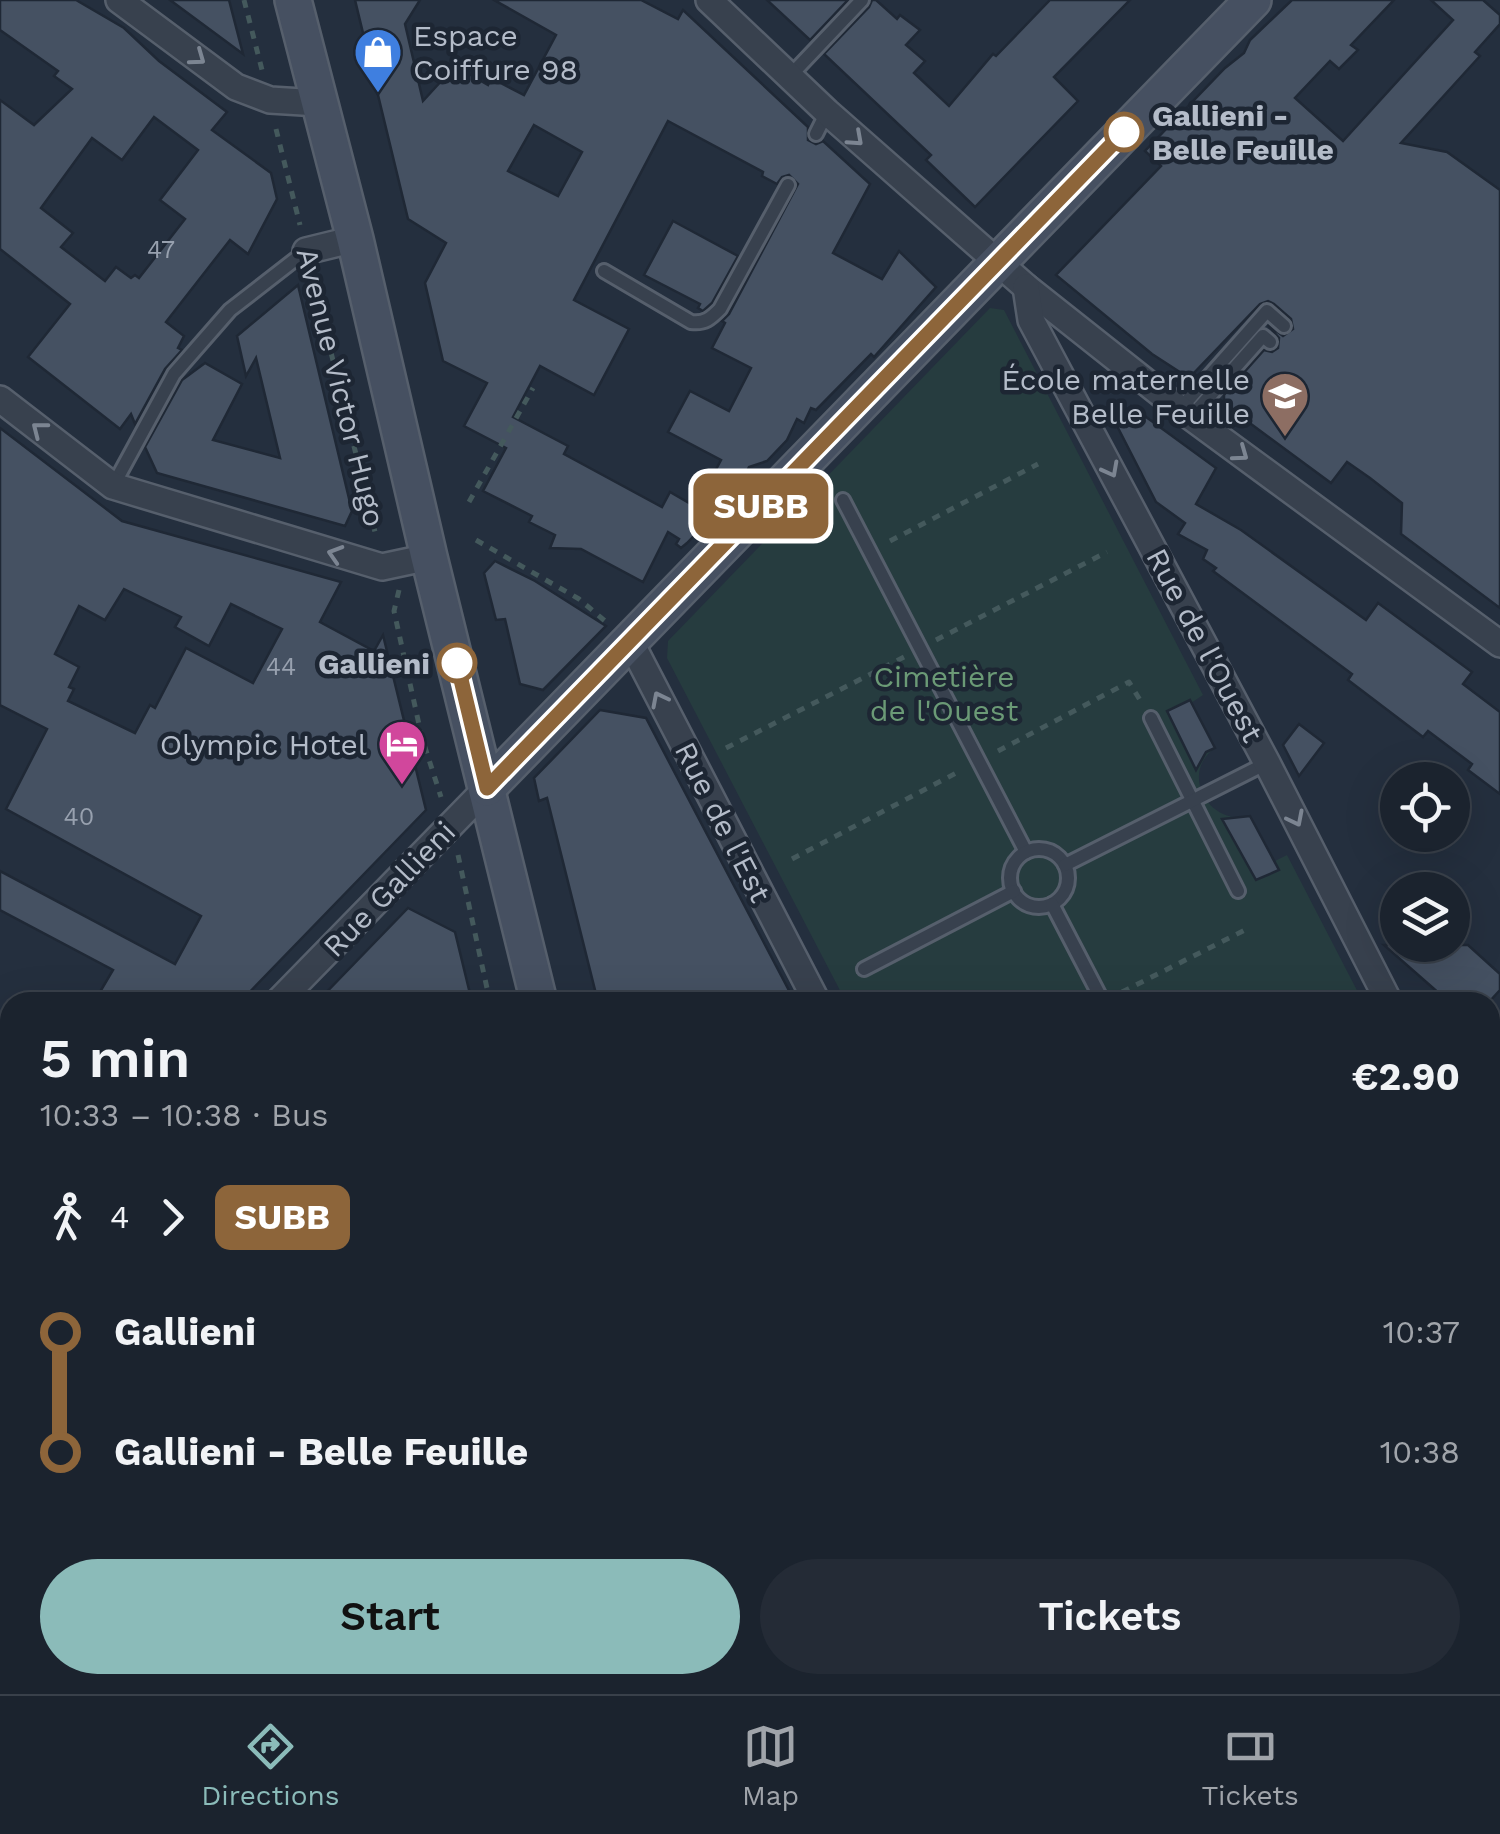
<!DOCTYPE html>
<html lang="en">
<head>
<meta charset="utf-8">
<style>
	body { margin:0; font-family:"Work Sans",sans-serif; background:#242b36; color:#f1f3f6; height:100vh; display:flex; flex-direction:column; font-size:38px; white-space:nowrap }
	* { box-sizing:border-box; margin:0 }
	p { font-size:32px; color:#a0a4aa }
	.icon { flex:none; width:55px; height:55px; fill:none; stroke:currentColor; stroke-width:2; stroke-linecap:round; stroke-linejoin:round }
	.map { position:relative; flex:1; overflow:hidden }
	.drawer { position:absolute; left:0px; top:992px; width:1500px; height:702px; display:flex; flex-direction:column; background:#1b232e; border-radius:30px 30px 0 0; box-shadow:0 10px 40px #0002,0 0 0 2px #39404a }
	.drawer>* { flex:none }
	.badge { padding:0 20px; border-radius:15px; font-size:35px; line-height:65px }
	.buttons { position:absolute; left:1380px; top:762px; display:grid; gap:20px }
	.buttons a { display:grid; place-items:center; width:90px; height:90px; border-radius:50%; background:#1b232e; box-shadow:0 10px 40px #0002,0 0 0 2px #39404a; font-size:50px }
	.map>.badge { position:absolute; translate:-50% -50%; box-shadow:0 0 0 5px #fff }
	.legs { display:flex; align-items:center; gap:15px; height:110px; padding:0 40px; font-size:32px }
	.legs p { margin-inline-start:auto }
	.head { display:flex; align-items:center; justify-content:space-between; height:170px; padding:0 40px }
	h1 { font-size:55px; font-weight:600; line-height:75px }
	.action { display:flex; gap:20px; margin-top:auto; padding:20px 40px }
	.action a { flex:1; height:115px; border-radius:60px; background:#8bbbb9; color:#111; font-size:40px; font-weight:600; line-height:115px; text-align:center }
	.action a+a { background:#242b36; color:#f1f3f6 }
	ul { padding:0 40px; list-style:none }
	li { display:flex; align-items:center; gap:35px; height:120px; font-size:38px }
	li i { display:grid; place-items:center; width:15px; height:100%; margin:0 12px; background:currentColor }
	li i::after { content:''; width:25px; height:25px; margin:-12px; border:8px solid; border-radius:50%; background:#1b232e }
	li p { margin-inline-start:auto }
	li:first-child i { background:linear-gradient(#0000 50%,currentColor 0) }
	li:last-child i { background:linear-gradient(currentColor 50%,#0000 0) }
	.tab-bar { display:flex; justify-content:space-around; align-items:center; height:140px; border-top:2px solid #39404a; background:#1b232e; font-size:28px; color:#a0a4aa }
	.tab-bar a { display:grid; justify-items:center; gap:5px }
	.tab-bar .selected { color:#8bbbb9 }
	.map>svg:first-child { display:block }
</style>
</head>
<body>
<div class="map">
<svg width="1500" height="1694" viewBox="0 0 1500 1694">
	<rect width="100%" height="100%" fill="#242f3e"/>
	<!-- green -->
	<path fill="#263c3f" d="M990,308l14,2 199,385 -12,8 24,45c-36,25 -6,79 35,68l23,46 14,-7 76,147h-517l-179,-344 1,-17z"/>
	<!-- building -->
	<g fill="#455162" stroke="#1f2835" stroke-width="2.5" fill-rule="evenodd">
		<path d="M0,0h76l48,28 35,33 68,51 -15,18 59,43 6,26 -29,55 -18,-14 -64,82 18,14 -6,12 4,2 -17,19 -30,55 -4,-10 -11,15 -92,-72 42,-53 -70,-55v-149l34,25 38,-36 -18,-13 4,-5 -58,-41zM154,117l44,33 -38,50 25,19 -46,59 -4,-3 -4,3 -15,-11 -11,14 -44,-34 12,-14 -32,-25 51,-70 30,22z"/>
		<path d="M170,0h59l14,54z"/>
		<path d="M355,0h65l-15,24 18,77 32,-35 33,19 3,-7 33,17 32,-60 -62,-35h147l37,19 5,-9 125,117v13l8,4 7,-3 47,43 -37,69 49,26 17,-28 37,36 -62,70 -3,-3 -55,56 -5,-2 -7,15 -7,-4 -10,21 -20,21 -18,6 -11,23 -51,53 -6,5 -5,-4 3,-5 -11,-7 -25,50 -62,-33 -31,-1 5,-13 -26,-13 3,-6 -49,-25 23,-43 -42,-22 23,-43 -44,-22 -18,-78 21,-40 -38,-24zM668,121l95,51 -1,4 15,8 5,-7 7,-2 9,9 -69,130 -7,7 3,2 -13,25 39,20 -22,43 -39,-20 -22,41 53,28 -25,47 -26,-15 -8,15 -98,-53 4,-8 -55,-29 27,-51 54,29 35,-66 -55,-29zM534,125l48,27 -24,44 -50,-25z"/>
		<path d="M767,0h81l-38,40z"/>
		<path d="M872,0h4l21,19 3,-4 20,15 -14,15 19,16 -11,12 35,33 44,-52 3,2 54,-56h80l-76,77 24,24 -103,106 -49,-47 5,-5 -107,-101 45,-47z"/>
		<path d="M1292,0h102l-43,45 7,5 -19,19 -9,-8 -35,37 48,43 110,-121 -22,-20h52l17,15v9l-25,28 5,4 -79,87 46,9 53,38v418l-99,-74 1,-31 -32,-25 -23,-16 -16,21 -107,-79v-9l40,-45 8,2 6,-4 1,-10 -11,-13 15,11 10,-7 -2,-10 -17,-15 -6,-3 -8,3 -71,74 -37,-24 -96,-79 105,-109 -16,-15 80,-83 19,-15 6,-13z"/>
		<path d="M673,221l65,35 -26,47 -9,8 -5,-3 2,-4 -56,-29z"/>
		<path d="M298,285l54,226 -7,15 -188,-53 -12,-26 37,-67 23,-17 37,21 -29,56 67,18 -24,-100 -10,18 -9,-40z"/>
		<path d="M1131,406l85,62 -20,36 45,26 125,90 12,-17 94,69 -9,12 37,28v82l-32,-24 4,-6 -44,-33 -5,6 -75,-57 4,-6 -139,-103 3,-3 -13,-9 4,-9 -29,-16 7,-11 -29,-21 -41,-80z"/>
		<path d="M0,428l122,93 219,61 -21,40 54,29 9,-16 43,175 -186,192h-36l-19,-10 -6,10h-85l19,-32 -113,-60v-39l175,93 26,-48 -195,-107 41,-80 -47,-24zM124,589l57,28 -6,10 34,19 22,-42 51,25 -29,54 -67,-35 -31,60 -5,-3 -15,28 -67,-32 6,-12 -5,-2 10,-20 -24,-13 24,-48 26,14z"/>
		<path d="M495,561l40,20 71,45 -63,64 -23,-6 -15,-65 -9,1 -12,-47z"/>
		<path d="M1190,700l25,48 -9,4 -10,18 -29,-59z"/>
		<path d="M600,710l46,8 149,284h-197l-51,-204 -8,3 -5,-23z"/>
		<path d="M1299,724l25,19 -25,33 -16,-31z"/>
		<path d="M1250,816l29,54 -23,10 -34,-61z"/>
		<path d="M408,908l47,24 17,70h-155z"/>
		<path d="M1384,945h84l32,29v16l-11,12h-40z"/>
	</g>
	<g fill="none" stroke-linecap="round" stroke-linejoin="round">
		<!-- lane casing -->
		<g stroke="#565f6c" stroke-width="18">
			<g id="lane">
				<path d="M790,76l72,-76"/>
				<path d="M816,134l11,-22"/>
				<path d="M604,271l87,51c14,2 20,-4 29,-13l68,-124"/>
				<path d="M1180,409l87,-98 17,15"/>
				<path d="M1191,417l72,-81 7,6"/>
				<path d="M113,486l61,-112 56,-64 76,-59"/>
				<path d="M843,500l183,352"/>
				<path d="M1151,718l87,173"/>
				<circle cx="1039" cy="878" r="29"/>
				<path d="M1065,865l202,-102"/>
				<path d="M1052,904l51,98"/>
				<path d="M864,969l150,-78"/>
			</g>
		</g>
		<!-- street casing -->
		<g stroke="#565f6c" stroke-width="30">
			<g id="street">
				<path d="M119,0l117,87 34,13 49,3"/>
				<path d="M709,0l118,112 199,175 154,122 320,235"/>
				<path d="M306,251l49,-12"/>
				<path d="M1026,287l5,33 236,443 122,239"/>
				<path d="M0,399l113,87 269,81 47,-10"/>
				<path d="M630,641l187,361"/>
				<path d="M278,1002l209,-214"/>
				<path d="M1490,1201l10,19"/>
				<path d="M0,1285l10,-10"/>
				<path d="M0,1360l10,6"/>
				<path d="M588,1685l17,9"/>
				<path d="M1288,1685l15,9"/>
			</g>
		</g>
		<!-- secondary casing -->
		<g stroke="#565f6c" stroke-width="40">
			<g id="secondary">
				<path d="M293,0l62,239 74,318 110,445"/>
				<path d="M487,788l766,-788"/>
				<path d="M704,1685l2,9"/>
			</g>
		</g>
		<!-- primary casing -->
		<g stroke="#414a57" stroke-width="45">
			<g id="primary">
				<path d="M1490,1350l10,-8"/>
				<path d="M844,1694l16,-9"/>
			</g>
		</g>
		<!-- path -->
		<g stroke="#44595c" stroke-width="5" stroke-dasharray="8 8" stroke-linecap="butt">
			<path d="M244,0l18,70"/>
			<path d="M276,129l24,96"/>
			<path d="M312,275l64,261"/>
			<path d="M469,502l64,-114"/>
			<path d="M476,540l103,59 26,22"/>
			<path d="M890,541l148,-77"/>
			<path d="M399,590l-5,21 28,127 19,59"/>
			<path d="M936,640l171,-88"/>
			<path d="M726,748l178,-91"/>
			<path d="M998,751l131,-69 11,18"/>
			<path d="M458,855l32,147"/>
			<path d="M792,859l170,-89"/>
			<path d="M1122,992l125,-63"/>
			<path d="M652,1685l3,9"/>
		</g>
		<!-- lane -->
		<use href="#lane" stroke="#38414e" stroke-width="12"/>
		<!-- street -->
		<use href="#street" stroke="#38414e" stroke-width="25"/>
		<!-- secondary -->
		<use href="#secondary" stroke="#465061" stroke-width="35"/>
		<!-- primary -->
		<use href="#primary" stroke="#56606e" stroke-width="40"/>
	</g>
	<!-- one-way arrows -->
	<defs><path id="oneway-chevron" d="M-2-3.5L2.5 0L-2 3.5" fill="none" stroke-width="1.6" stroke-linecap="round" stroke-linejoin="round" transform="scale(2.5)"/></defs>
	<g stroke="#7c8592">
		<use href="#oneway-chevron" transform="translate(198 58) rotate(36)"/>
		<use href="#oneway-chevron" transform="translate(856 139) rotate(42)"/>
		<use href="#oneway-chevron" transform="translate(39 429) rotate(-142)"/>
		<use href="#oneway-chevron" transform="translate(1241 454) rotate(36)"/>
		<use href="#oneway-chevron" transform="translate(1111 470) rotate(62)"/>
		<use href="#oneway-chevron" transform="translate(335 554) rotate(-163)"/>
		<use href="#oneway-chevron" transform="translate(659 699) rotate(-117)"/>
		<use href="#oneway-chevron" transform="translate(1296 819) rotate(63)"/>
	</g>
	<g fill="none" stroke-linecap="round" stroke-linejoin="round">
		<!-- line-1 casing -->
		<g stroke="#fff" stroke-width="22">
			<path id="line-1" d="M457,663l30,125 637,-656"/>
		</g>
		<!-- line-1 -->
		<use href="#line-1" stroke="#8d653a" stroke-width="15"/>
	</g>
	<!-- icons -->
	<defs>
		<g id="shop-pin" transform="scale(2.5)"><path d="M0 17L-7.5 6A9.5 9.5 0 1 1 7.5 6Z" fill="#3f7fe0" stroke="#1d2633"/><path d="M-5-2.5h2.3a2.7 3.5 0 0 1 5.4 0H5L5.5 6h-11ZM-1.5-2.5h3a1.5 2.3 0 0 0-3 0Z" fill="#fff"/></g>
		<g id="school-pin" transform="scale(2.5)"><path d="M0 17L-7.5 6A9.5 9.5 0 1 1 7.5 6Z" fill="#8d6e63" stroke="#1d2633"/><path d="M0-5L7-2L0 1L-7-2ZM-4 1L0 2.5L4 1V4Q0 6-4 4Z" fill="#fff"/></g>
		<g id="hotel-pin" transform="scale(2.5)"><path d="M0 17L-7.5 6A9.5 9.5 0 1 1 7.5 6Z" fill="#d1479c" stroke="#1d2633"/><path d="M-6-4.5h1.5V1H6V5H4.5V3h-9V5H-6ZM-4 0a1.8 1.8 0 1 1 3.6 0ZM.5 0V-2.5h3Q6-2.5 6 0Z" fill="#fff"/></g>
	</defs>
	<g fill-rule="evenodd">
		<use href="#shop-pin" x="378" y="52"/>
		<use href="#school-pin" x="1285" y="396"/>
		<use href="#hotel-pin" x="402" y="744"/>
	</g>
	<!-- markers -->
	<g fill="#fff" stroke="#8d653a" stroke-width="5">
		<circle cx="1124" cy="132" r="18"/>
		<circle cx="457" cy="663" r="18"/>
	</g>
	<g text-anchor="middle" dominant-baseline="central" stroke-width="9" stroke-linejoin="round" paint-order="stroke">
		<!-- number labels -->
		<g font-size="25" fill="#98a1af">
			<text x="161" y="249">47</text>
			<text x="281" y="666">44</text>
			<text x="79" y="816">40</text>
		</g>
		<!-- poi labels -->
		<g font-size="30" fill="#b4bcc9" stroke="#1d2633" text-anchor="end">
			<text x="413" y="35" text-anchor="start">Espace<tspan x="413" dy="34">Coiffure 98</tspan></text>
			<text x="1250" y="379">École maternelle<tspan x="1250" dy="34">Belle Feuille</tspan></text>
			<text x="367" y="744">Olympic Hotel</text>
		</g>
		<!-- stop labels -->
		<g font-size="30" font-weight="bold" fill="#b4bcc9" stroke="#1d2633" text-anchor="start">
			<text x="1152" y="115">Gallieni -<tspan x="1152" dy="34">Belle Feuille</tspan></text>
			<text x="430" y="663" text-anchor="end">Gallieni</text>
		</g>
		<!-- street labels -->
		<g font-size="30" fill="#b4bcc9" stroke="#1d2633">
			<text transform="translate(341 387) rotate(76)">Avenue Victor Hugo</text>
			<text transform="translate(1205 645) rotate(62)">Rue de l'Ouest</text>
			<text transform="translate(723 822) rotate(63)">Rue de l'Est</text>
			<text transform="translate(389 889) rotate(-46)">Rue Gallieni</text>
		</g>
		<!-- park labels -->
		<g font-size="30" fill="#6b9a76" stroke="#1d2633">
			<text x="944" y="676">Cimetière<tspan x="944" dy="34">de l'Ouest</tspan></text>
		</g>
	</g>
</svg>
<div class="buttons">
<a><svg class="icon" aria-label="locate" viewBox="0 0 24 24"><circle cx="12" cy="12" r="6"/><path d="M12 2v4M12 18v4M2 12h4M18 12h4"/></svg></a>
<a><svg class="icon" aria-label="layers" viewBox="0 0 24 24"><path d="M12 4l9 5-9 5-9-5zM3 14l9 5 9-5"/></svg></a>
</div>
<b class="badge" style="left:761px;top:506px;background:#8d653a;color:#fff">SUBB</b>
<section class="drawer">
<div class="head"><div><h1>5 min</h1><p>10:33 – 10:38 · Bus</p></div><b>€2.90</b></div>
<div class="legs"><svg class="icon" aria-label="walk" viewBox="0 0 24 24"><circle cx="13" cy="4" r="2"/><path d="M13 8l-2 6 4 7M11 14l-3 7M7 12l3-4h3l4 4"/></svg>4<svg class="icon" aria-label="forward" viewBox="0 0 24 24"><path d="M9 5l7 7-7 7"/></svg><b class="badge" style="background:#8d653a;color:#fff">SUBB</b></div>
<ul>
<li><i style="color:#8d653a"></i><b>Gallieni</b><p>10:37</p></li>
<li><i style="color:#8d653a"></i><b>Gallieni - Belle Feuille</b><p>10:38</p></li>
</ul>
<div class="action"><a>Start</a><a>Tickets</a></div>
</section>
</div>
<nav class="tab-bar">
<a class="selected"><svg class="icon" aria-label="directions" viewBox="0 0 24 24"><path d="M12 3l9 9-9 9-9-9zM9 14v-3h6M13 9l2 2-2 2"/></svg>Directions</a>
<a><svg class="icon" aria-label="map" viewBox="0 0 24 24"><path d="M3 6l6-2 6 2 6-2v14l-6 2-6-2-6 2zM9 4v14M15 6v14"/></svg>Map</a>
<a><svg class="icon" aria-label="tickets" viewBox="0 0 24 24"><path d="M3 7h18v10H3zM15 7v10"/></svg>Tickets</a>
</nav>
</body>
</html>
